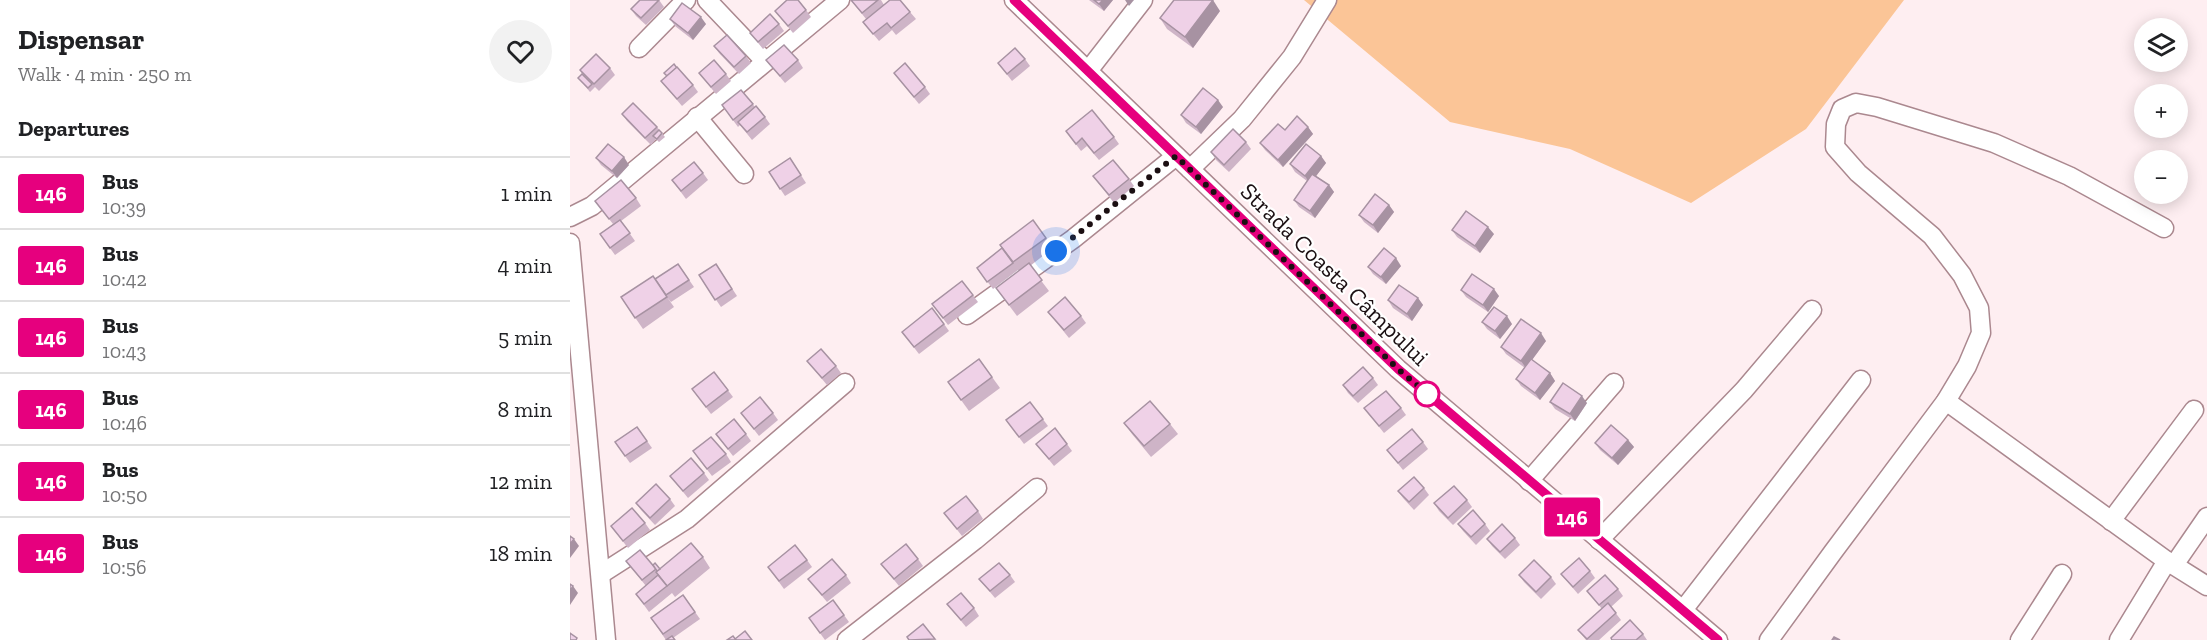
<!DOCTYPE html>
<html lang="en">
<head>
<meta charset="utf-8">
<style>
	body { margin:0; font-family:"Zilla Slab",serif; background:#f2f2f2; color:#202124; height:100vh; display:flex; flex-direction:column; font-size:22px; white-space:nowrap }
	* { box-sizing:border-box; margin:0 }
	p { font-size:20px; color:#757577 }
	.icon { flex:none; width:33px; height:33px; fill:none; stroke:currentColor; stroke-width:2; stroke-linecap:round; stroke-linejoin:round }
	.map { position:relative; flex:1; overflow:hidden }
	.side { display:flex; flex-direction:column; background:#fff; width:570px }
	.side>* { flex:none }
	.badge { padding:0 12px; border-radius:4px; font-size:21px; line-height:39px }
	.controls { position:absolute; left:1564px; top:18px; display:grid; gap:12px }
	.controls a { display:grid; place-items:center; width:54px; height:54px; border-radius:50%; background:#fff; box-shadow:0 3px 15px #0003; font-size:30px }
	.you { position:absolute; width:30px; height:30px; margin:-15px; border:4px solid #fff; border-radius:50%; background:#1a73e8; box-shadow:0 0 0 9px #1a73e833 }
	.map>.badge { position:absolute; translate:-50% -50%; box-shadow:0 0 0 3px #fff }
	h2 { padding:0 18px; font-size:22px; line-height:54px }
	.round { display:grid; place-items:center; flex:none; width:63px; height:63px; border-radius:32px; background:#f2f2f2 }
	.overview { display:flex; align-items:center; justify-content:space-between; height:102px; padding:0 18px }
	h1 { font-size:28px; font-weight:700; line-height:45px }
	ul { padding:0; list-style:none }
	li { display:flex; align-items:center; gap:18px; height:72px; padding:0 18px; border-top:2px solid #e0e0e0 }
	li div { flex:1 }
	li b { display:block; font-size:22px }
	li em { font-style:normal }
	li .badge { min-width:66px; font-weight:700; text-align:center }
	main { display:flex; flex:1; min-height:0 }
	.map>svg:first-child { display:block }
</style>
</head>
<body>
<main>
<section class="side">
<div class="overview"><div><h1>Dispensar</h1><p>Walk · 4 min · 250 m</p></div><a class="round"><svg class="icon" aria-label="heart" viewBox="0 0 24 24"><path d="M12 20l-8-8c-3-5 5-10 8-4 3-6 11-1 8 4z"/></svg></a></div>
<h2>Departures</h2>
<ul>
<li><span class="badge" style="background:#e6007e;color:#fff">146</span><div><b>Bus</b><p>10:39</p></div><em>1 min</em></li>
<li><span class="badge" style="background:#e6007e;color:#fff">146</span><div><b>Bus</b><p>10:42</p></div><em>4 min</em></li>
<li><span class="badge" style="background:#e6007e;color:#fff">146</span><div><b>Bus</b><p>10:43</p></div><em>5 min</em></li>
<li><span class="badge" style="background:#e6007e;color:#fff">146</span><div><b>Bus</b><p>10:46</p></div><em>8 min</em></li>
<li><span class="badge" style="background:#e6007e;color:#fff">146</span><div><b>Bus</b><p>10:50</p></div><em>12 min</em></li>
<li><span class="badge" style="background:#e6007e;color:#fff">146</span><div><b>Bus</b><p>10:56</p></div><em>18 min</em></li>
</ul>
</section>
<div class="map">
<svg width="1637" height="640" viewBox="0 0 1637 640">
	<rect width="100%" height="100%" fill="#feeef1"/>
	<!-- green -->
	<path fill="#fbc597" d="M734,0h600l-98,129 -115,74 -121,-54 -120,-27z"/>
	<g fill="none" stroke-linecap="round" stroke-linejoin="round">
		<!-- minor casing -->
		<g stroke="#ab888f" stroke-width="21">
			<g id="minor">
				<path d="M137,0l58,61"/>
				<path d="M444,0l384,369 320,271"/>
				<path d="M69,48l47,-48"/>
				<path d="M518,71l55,-71"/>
				<path d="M127,117l47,57"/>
				<path d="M620,169l52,-50 50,-62 35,-57"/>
				<path d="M0,217l22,-11 248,-206"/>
				<path d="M0,243l36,397"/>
				<path d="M397,315l106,-76 103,-83"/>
				<path d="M1376,401l221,160 40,25"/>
				<path d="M959,481l85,-98"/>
				<path d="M1541,521l83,-111"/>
				<path d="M1029,540l145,-150 68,-80"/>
				<path d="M1604,565l33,-48"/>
				<path d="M31,574l86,-55 158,-136"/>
				<path d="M1113,610l178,-230"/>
				<path d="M277,640l128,-100 62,-52"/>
				<path d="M1199,640l64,-88 113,-151 21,-35 14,-33 -2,-25 -17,-33 -30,-39 -74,-63 -23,-26 1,-23 6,-15 14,-6 21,4 117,36 75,33 95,52"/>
				<path d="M1450,640l42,-66"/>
				<path d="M1549,640l48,-79"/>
			</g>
		</g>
		<!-- minor -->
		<use href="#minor" stroke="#fff" stroke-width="18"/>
	</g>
	<!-- wall -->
	<g fill="#ceb4c7">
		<path d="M89,0l5,7 -18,18 -10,-9 -5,-7z"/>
		<path d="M281,0h30l3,5 26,7 6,7 -20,16 -4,-5 -13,11 -16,-19 3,-3z"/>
		<path d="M519,0h24l-9,11z"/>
		<path d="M236,10l5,7 -18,16 -18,-22z"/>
		<path d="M650,11l-27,37 -26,-19 -7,-11z"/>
		<path d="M100,19l36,5 -13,16 -18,-14z"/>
		<path d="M209,24l5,7 -21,18 -13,-16z"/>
		<path d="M144,46l32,10 5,7 -12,11 -20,-21z"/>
		<path d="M455,59l5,7 -18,15 -14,-18z"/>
		<path d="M196,60h32l5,8 -18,15z"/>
		<path d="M40,68l5,7 -16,16 -4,-4 -5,5 -12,-14 4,-4 -2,-4z"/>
		<path d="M129,73l27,1 5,7 -15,13z"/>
		<path d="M324,73l31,14 5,7 -11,10z"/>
		<path d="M91,81l32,4 5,7 -16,14z"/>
		<path d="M171,90l14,17 10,10 5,7 -18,16 -12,-15 -2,2 -16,-22z"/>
		<path d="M653,107l-22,27 -15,-11 -5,-8z"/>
		<path d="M52,114l35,13 8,10 -6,5 -3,-3 -5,6 -24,-24z"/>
		<path d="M738,127l5,7 -30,33 -18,-17 -5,-7 25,-13z"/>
		<path d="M496,131l48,6 5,7 -20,16 -12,-14 -6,5z"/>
		<path d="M676,142l5,7 -22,23 -13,-12 -5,-8z"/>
		<path d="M751,156l5,7 -10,13 13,9 5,7 -19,26 -16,-11 -5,-7 13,-19 -12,-9 -5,-8z"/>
		<path d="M26,158l33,7 -12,13 -16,-13z"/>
		<path d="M220,158l16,25 -21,13 -16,-24z"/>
		<path d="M133,173l5,7 -22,19 -14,-19z"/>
		<path d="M523,176l36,3 5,7 -20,17z"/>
		<path d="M66,198l5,8 -20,15 14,20 -20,14 -15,-21 13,-10 -18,-23z"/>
		<path d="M819,205l5,7 -16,21 -14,-11 -5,-7z"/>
		<path d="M463,220l20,28 -23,18 19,25 -32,25 -21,-28 23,-17 -1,-1 -25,19 -16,-21 25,-20z"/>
		<path d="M882,230l42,4 -14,19 -23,-16z"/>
		<path d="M108,264l16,23 -23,15 -4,-5 7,10 -31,22 -22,-32 34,-18z"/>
		<path d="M146,264l21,32 -16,11 -22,-32z"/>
		<path d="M831,266l-15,18 -13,-10 -5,-7z"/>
		<path d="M392,281l16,21 -30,23 -16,-21z"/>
		<path d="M891,290l38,6 -11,16 -22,-15z"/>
		<path d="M848,298l5,7 -11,16 -19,-13 -5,-8z"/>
		<path d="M478,312l33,4 5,7 -17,15z"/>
		<path d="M912,322l30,2 -12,15 -13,-10z"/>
		<path d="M374,324l5,7 -30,23 -17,-22z"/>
		<path d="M976,341l-14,19 18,13 5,8 -15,19 -19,-14 -5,-7 9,-11 -19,-14 -5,-7z"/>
		<path d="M409,359l21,29 -31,23 -21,-29z"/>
		<path d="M237,361l29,5 5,7 -14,12z"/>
		<path d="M144,372l19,25 -22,17 -19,-25z"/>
		<path d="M803,378l5,7 -20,18 -10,-10 -5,-8z"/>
		<path d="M460,402l18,24 -24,18 -18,-24z"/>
		<path d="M980,402l37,1 -12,18 -20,-12z"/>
		<path d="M794,408h37l5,7 -22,18z"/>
		<path d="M171,413h32l5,7 -19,16z"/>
		<path d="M554,423l46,1 8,10 -27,23 -19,-23z"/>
		<path d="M67,427l15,21 -22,15 -15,-21z"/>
		<path d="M146,434h30l5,7 -18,15z"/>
		<path d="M1058,440l6,7 -16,18 -18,-15 -5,-7z"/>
		<path d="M853,442l5,7 -25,21 -16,-20z"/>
		<path d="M466,444h31l5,7 -18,15z"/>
		<path d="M123,451l33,3 5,8 -19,14z"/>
		<path d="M134,473l5,7 -21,18 -18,-22z"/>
		<path d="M854,488l5,7 -15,15 -11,-12 -5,-7z"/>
		<path d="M100,499l5,7 -20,19 -14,-15 -5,-7z"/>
		<path d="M897,500l5,7 -19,18 -14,-14 -5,-8z"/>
		<path d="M408,511l5,8 -21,17 -18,-23z"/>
		<path d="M75,523l5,7 -22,18 -17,-22z"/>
		<path d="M888,524h27l5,7 -14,14 -13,-14z"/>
		<path d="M945,538l5,7 -15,14 -13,-13 -5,-7z"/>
		<path d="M133,557l7,11 -35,29 -3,-4 -23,19 -13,-18 10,-8 -20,-25 27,4 7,4z"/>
		<path d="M348,559l5,7 -24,20 -18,-22z"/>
		<path d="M237,560l5,7 -28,22 -16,-22z"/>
		<path d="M1020,571l5,7 -17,16 -17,-20z"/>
		<path d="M276,575l5,8 -24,19 -19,-23z"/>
		<path d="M440,575l5,7 -20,16 -16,-19z"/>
		<path d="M949,575l32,2 5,7 -15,15 -17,-17z"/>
		<path d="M1048,589l5,7 -12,11 10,13 -22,20h-13l-8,-10 24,-21 -15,-18z"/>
		<path d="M113,595l17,24 -27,19 -7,2 -15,-22z"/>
		<path d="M263,600l16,22 -24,18 -16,-22z"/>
		<path d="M377,604l27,4 5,8 -13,11z"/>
		<path d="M1073,634l4,6h-35z"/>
	</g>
	<!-- shaded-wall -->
	<g fill="#a792a2">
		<path d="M533,0h10l-9,11 -5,-7z"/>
		<path d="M555,0h9l-5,6z"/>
		<path d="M643,0l7,11 -27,37 -8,-11z"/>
		<path d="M131,17l5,7 -13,16 -5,-7z"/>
		<path d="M648,100l5,7 -22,27 -5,-7z"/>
		<path d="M738,127l5,7 -30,33 -5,-7z"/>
		<path d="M751,156l5,7 -16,21 -5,-8z"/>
		<path d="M54,157l5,8 -12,13 -5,-7z"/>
		<path d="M759,185l5,7 -19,26 -5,-7z"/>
		<path d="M819,205l5,7 -16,21 -5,-8z"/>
		<path d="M918,227l6,7 -14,19 -5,-7z"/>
		<path d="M826,258l5,8 -15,18 -5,-7z"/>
		<path d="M924,289l5,7 -11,16 -5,-7z"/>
		<path d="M848,298l5,7 -11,16 -5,-7z"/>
		<path d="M937,316l5,8 -12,15 -5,-8z"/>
		<path d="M971,333l5,8 -20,27 -5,-7z"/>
		<path d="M980,373l5,8 -15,19 -5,-7z"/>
		<path d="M1012,396l5,7 -12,18 -5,-7z"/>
		<path d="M1058,440l6,7 -16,18 -6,-7z"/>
		<path d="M4,539l5,7 -9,12v-14z"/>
		<path d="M3,586l5,7 -8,12v-14z"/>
	</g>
	<!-- building -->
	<g fill="#efd1e7" stroke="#a792a2" stroke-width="1.5">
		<path d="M70,0h19l-18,18 -10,-9z"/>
		<path d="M217,0h11l8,10 -18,16 -13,-15z"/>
		<path d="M281,0h27l-16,13z"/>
		<path d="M320,0h10l10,12 -19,16 -4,-5 -14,11 -10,-12z"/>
		<path d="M524,0h9l-4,4z"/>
		<path d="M604,0h39l-28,37 -25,-19z"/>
		<path d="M112,3l19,14 -13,16 -18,-14z"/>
		<path d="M200,14l9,10 -21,18 -8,-9z"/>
		<path d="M157,35l19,21 -12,11 -20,-21z"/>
		<path d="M214,45l14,15 -18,16 -14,-16z"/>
		<path d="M445,48l10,11 -18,15 -9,-11z"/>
		<path d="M26,54l14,14 -16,16 -14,-14z"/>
		<path d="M144,60l12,14 -15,13 -12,-14z"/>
		<path d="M335,63l20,24 -11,10 -20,-24z"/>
		<path d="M104,64l3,4 -10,8 -3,-3z"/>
		<path d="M107,67l16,18 -16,14 -16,-18z"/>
		<path d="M12,74l10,10 -4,4 -10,-10z"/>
		<path d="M633,88l15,12 -22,27 -15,-12z"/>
		<path d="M171,90l12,14 -20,16 -11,-15z"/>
		<path d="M63,103l24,24 -12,11 -23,-24z"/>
		<path d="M186,106l9,11 -18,15 -9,-10z"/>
		<path d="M522,110l22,27 -20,16 -12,-15 -6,6 -10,-13z"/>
		<path d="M727,116l11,11 -30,33 -18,-17 18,-19 7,6z"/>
		<path d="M663,129l13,13 -22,23 -13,-13z"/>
		<path d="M89,130l3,3 -5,6 -4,-3z"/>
		<path d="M38,144l16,13 -12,14 -16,-13z"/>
		<path d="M736,144l15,12 -16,20 -15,-12z"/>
		<path d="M220,158l11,17 -21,14 -11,-17z"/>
		<path d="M543,160l16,19 -20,16 -16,-19z"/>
		<path d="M124,162l9,11 -22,18 -9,-11z"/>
		<path d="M742,174l17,11 -19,26 -16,-11z"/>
		<path d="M51,180l15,18 -27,21 -14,-18z"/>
		<path d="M805,194l14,11 -16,20 -14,-10z"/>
		<path d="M896,211l22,16 -13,19 -23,-16z"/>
		<path d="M50,220l10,13 -20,15 -10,-14z"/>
		<path d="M463,220l13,18 -33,24 -13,-17z"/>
		<path d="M432,248l11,15 -26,19 -10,-14z"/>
		<path d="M814,248l12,10 -15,19 -13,-10z"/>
		<path d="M459,263l13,17 -33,25 -13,-17z"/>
		<path d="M108,264l11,16 -23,15 -11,-16z"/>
		<path d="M146,264l16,25 -17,11 -16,-25z"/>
		<path d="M902,274l22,15 -11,16 -22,-15z"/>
		<path d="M83,276l14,21 -32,21 -14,-21z"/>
		<path d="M392,281l11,14 -30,23 -11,-14z"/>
		<path d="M829,285l19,13 -11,16 -19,-14z"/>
		<path d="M495,297l16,19 -17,14 -16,-18z"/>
		<path d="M924,307l13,9 -12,15 -13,-9z"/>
		<path d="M362,308l12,16 -30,23 -12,-15z"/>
		<path d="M951,319l20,14 -20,28 -20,-14z"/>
		<path d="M251,349l15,17 -14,12 -15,-17z"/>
		<path d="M409,359l13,18 -31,23 -13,-18z"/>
		<path d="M961,359l19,14 -15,20 -19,-14z"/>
		<path d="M793,367l10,11 -20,18 -10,-11z"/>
		<path d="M144,372l14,18 -22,17 -14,-18z"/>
		<path d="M993,383l19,13 -12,18 -20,-12z"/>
		<path d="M816,391l15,17 -22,18 -15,-18z"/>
		<path d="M190,397l13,16 -19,16 -13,-16z"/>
		<path d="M580,401l20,23 -26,22 -20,-23z"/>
		<path d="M460,402l13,17 -24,18 -13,-17z"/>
		<path d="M164,419l12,15 -18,15 -12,-15z"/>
		<path d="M1041,425l17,15 -16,18 -17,-15z"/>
		<path d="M67,427l10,14 -22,15 -10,-14z"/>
		<path d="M485,428l12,16 -18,15 -13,-15z"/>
		<path d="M842,429l11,13 -25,21 -11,-13z"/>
		<path d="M141,437l15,17 -19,15 -14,-18z"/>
		<path d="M121,458l13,15 -21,18 -13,-15z"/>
		<path d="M844,477l10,11 -15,14 -11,-11z"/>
		<path d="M86,484l14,15 -20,19 -14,-15z"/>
		<path d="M884,486l13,14 -19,18 -14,-15z"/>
		<path d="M396,496l12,15 -21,18 -13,-16z"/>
		<path d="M62,508l13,15 -22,18 -12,-15z"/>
		<path d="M903,510l12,14 -14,13 -13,-13z"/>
		<path d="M932,524l13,14 -15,14 -13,-13z"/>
		<path d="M0,536l4,3 -4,5z"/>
		<path d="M121,543l12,14 -36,29 -11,-14z"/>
		<path d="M336,544l12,15 -24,20 -13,-15z"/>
		<path d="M225,545l12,15 -28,21 -11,-14z"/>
		<path d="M70,550l16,19 -14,11 -16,-19z"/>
		<path d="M1009,558l11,13 -17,16 -12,-13z"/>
		<path d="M262,559l14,16 -24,20 -14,-16z"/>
		<path d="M964,560l17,17 -15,15 -17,-17z"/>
		<path d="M85,563l5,6 -3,2 -4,-6z"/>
		<path d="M429,563l11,12 -20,16 -11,-12z"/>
		<path d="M88,575l9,11 -23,18 -8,-10z"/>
		<path d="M1035,575l13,14 -19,16 -12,-14z"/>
		<path d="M0,584l3,2 -3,5z"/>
		<path d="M391,593l13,15 -13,12 -14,-16z"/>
		<path d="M113,595l12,17 -32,22 -12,-16z"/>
		<path d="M263,600l11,15 -24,18 -11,-15z"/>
		<path d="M1038,603l8,10 -29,26 -9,-9z"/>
		<path d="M1060,620l13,14 -7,6h-24l-1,-2z"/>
		<path d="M353,624l12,15 -26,1 -2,-3z"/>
		<path d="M175,631l7,9h-16l-1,-1z"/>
		<path d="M0,633l7,5 -1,2h-6z"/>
		<path d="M102,636l3,4h-9z"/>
		<path d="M163,636l3,4h-9z"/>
		<path d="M1264,637l6,3h-8z"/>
	</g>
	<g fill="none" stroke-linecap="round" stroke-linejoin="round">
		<!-- line casing -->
		<g stroke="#fff" stroke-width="14">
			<path id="line" d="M444,0l384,369 320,271"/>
		</g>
		<!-- line -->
		<use href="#line" stroke="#e6007e" stroke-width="9"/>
		<!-- walk -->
		<path stroke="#1b0f12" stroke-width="6" stroke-dasharray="0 10.8" d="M486,251l120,-95 222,213 33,28 -4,-3"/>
	</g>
	<!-- markers -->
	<circle fill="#fff" stroke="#e6007e" stroke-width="3" cx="857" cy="394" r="12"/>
	<g text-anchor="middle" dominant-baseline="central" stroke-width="4.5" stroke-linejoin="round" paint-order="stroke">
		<!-- street labels -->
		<g font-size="24" fill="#1b0f12" stroke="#fff">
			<text transform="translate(765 274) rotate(44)">Strada Coasta Câmpului</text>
		</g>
	</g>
</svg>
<div class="controls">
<a><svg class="icon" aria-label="layers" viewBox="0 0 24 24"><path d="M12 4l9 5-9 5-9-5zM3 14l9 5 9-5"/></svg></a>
<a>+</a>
<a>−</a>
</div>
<div class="you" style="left:486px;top:251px"></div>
<b class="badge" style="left:1002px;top:517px;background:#e6007e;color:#fff">146</b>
</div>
</main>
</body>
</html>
